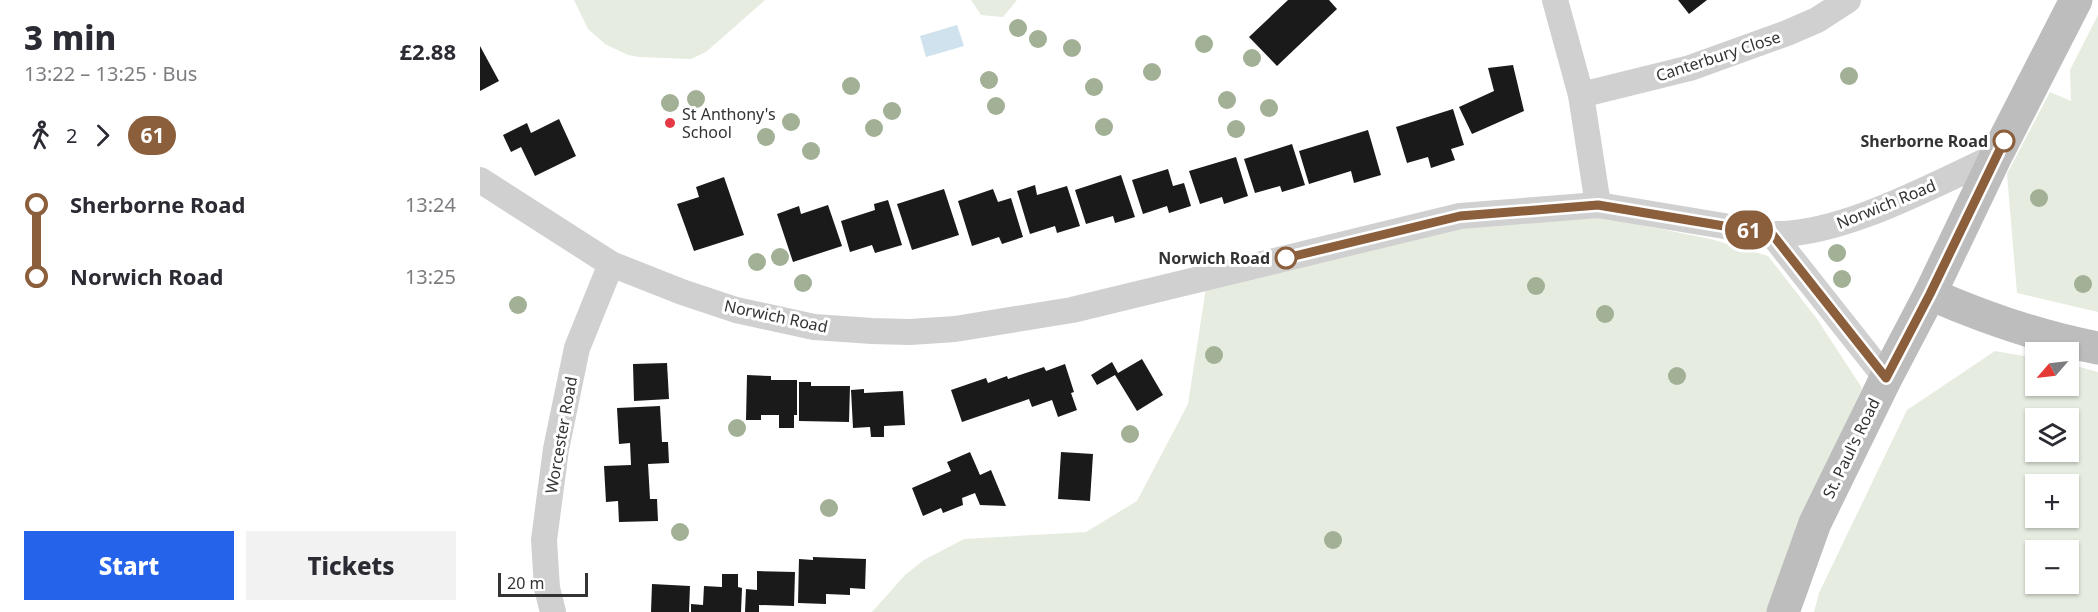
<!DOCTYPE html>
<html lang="en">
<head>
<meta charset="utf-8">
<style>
	body { margin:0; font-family:"Noto Sans",sans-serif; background:#f2f2f3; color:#2b2b33; height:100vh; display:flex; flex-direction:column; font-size:22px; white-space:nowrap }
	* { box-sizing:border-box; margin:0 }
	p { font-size:20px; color:#7c7c81 }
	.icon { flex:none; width:33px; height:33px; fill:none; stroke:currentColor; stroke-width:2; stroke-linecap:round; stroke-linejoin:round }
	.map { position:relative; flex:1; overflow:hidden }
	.side { display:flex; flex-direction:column; background:#fff; width:480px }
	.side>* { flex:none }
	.badge { padding:0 12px; border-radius:20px; font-size:21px; line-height:39px }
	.needle { width:39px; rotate:242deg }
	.fabs { position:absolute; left:1545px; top:342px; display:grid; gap:12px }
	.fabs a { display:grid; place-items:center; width:54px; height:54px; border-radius:0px; background:#fff; box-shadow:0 2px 4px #0004; font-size:30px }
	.scale { position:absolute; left:18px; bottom:15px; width:90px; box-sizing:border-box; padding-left:6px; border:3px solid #333; border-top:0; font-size:16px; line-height:21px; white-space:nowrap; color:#333; -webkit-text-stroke:4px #fff; paint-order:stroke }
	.map>.badge { position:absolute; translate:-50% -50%; box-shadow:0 0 0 3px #fff }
	.legs { display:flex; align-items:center; gap:9px; height:66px; padding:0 24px; font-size:20px }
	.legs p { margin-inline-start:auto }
	.head { display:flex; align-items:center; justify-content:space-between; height:102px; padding:0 24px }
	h1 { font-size:33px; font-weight:800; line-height:45px }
	.cta { display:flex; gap:12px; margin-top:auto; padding:12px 24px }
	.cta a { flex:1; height:69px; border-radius:0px; background:#2563eb; color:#fff; font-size:24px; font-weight:800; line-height:69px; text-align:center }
	.cta a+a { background:#f2f2f3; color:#2b2b33 }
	ul { padding:0 24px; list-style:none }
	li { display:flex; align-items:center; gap:21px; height:72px; font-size:22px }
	li i { display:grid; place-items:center; width:9px; height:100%; margin:0 8px; background:currentColor }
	li i::after { content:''; width:15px; height:15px; margin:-8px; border:4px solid; border-radius:50%; background:#fff }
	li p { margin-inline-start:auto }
	li:first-child i { background:linear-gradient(#0000 50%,currentColor 0) }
	li:last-child i { background:linear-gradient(currentColor 50%,#0000 0) }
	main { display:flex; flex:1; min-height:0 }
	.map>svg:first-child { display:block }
</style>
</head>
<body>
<main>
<section class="side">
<div class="head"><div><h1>3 min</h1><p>13:22 – 13:25 · Bus</p></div><b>£2.88</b></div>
<div class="legs"><svg class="icon" aria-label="walk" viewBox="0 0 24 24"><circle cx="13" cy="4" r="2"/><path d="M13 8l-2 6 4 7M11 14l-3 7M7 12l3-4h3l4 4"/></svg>2<svg class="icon" aria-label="forward" viewBox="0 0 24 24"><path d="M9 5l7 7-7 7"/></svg><b class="badge" style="background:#8b5e3c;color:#fff">61</b></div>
<ul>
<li><i style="color:#8b5e3c"></i><b>Sherborne Road</b><p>13:24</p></li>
<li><i style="color:#8b5e3c"></i><b>Norwich Road</b><p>13:25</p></li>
</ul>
<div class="cta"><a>Start</a><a>Tickets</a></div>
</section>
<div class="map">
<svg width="1618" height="612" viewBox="0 0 1618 612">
	<rect width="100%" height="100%" fill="#fff"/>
	<!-- green -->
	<g fill="#e6ecdf" fill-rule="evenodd">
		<path d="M94,0h191l-59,52 -15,7 -52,-2 -11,-2 -23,-11 -17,-15z"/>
		<path d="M491,0h46l-14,17 -22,-2z"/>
		<path d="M1618,15v297l-81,-19 -10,-119 43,-82 21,9 -1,-31z"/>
		<path d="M1115,216l116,23 57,17 49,63 45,69 -60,129 -28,95h-902l33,-37 19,-15 40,-21 122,-7 51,-31 51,-97 18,-116 256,-60z"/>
		<path d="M1515,351l40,7 1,28h32l1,-22 29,8v240h-284l5,-19 88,-183zM1556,418h32v34h-32zM1588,484v34h-32v-34zM1588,550v34h-32v-34z"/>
	</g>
	<!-- water -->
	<path fill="#cfe2ee" d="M477,25l7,21 -38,11 -6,-21z"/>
	<!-- building -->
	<g fill="#1a1a1a">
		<path d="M808,0h41l8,9 -60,57 -28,-29z"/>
		<path d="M1198,0h29l-18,14z"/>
		<path d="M0,46l19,35 -19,10z"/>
		<path d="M1033,65l11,46 -52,23 -13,-27 35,-16 -6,-23z"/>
		<path d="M973,109l11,36 -13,4 4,11 -24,8 -3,-11 -21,6 -11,-36z"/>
		<path d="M79,119l17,37 -41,20 -14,-29 -10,5 -8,-17 24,-12 4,10z"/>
		<path d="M888,130l13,45 -27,8 -3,-12 -42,13 -10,-33z"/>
		<path d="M812,144l13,41 -23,7 -2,-6 -25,7 -11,-34z"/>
		<path d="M756,157l12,39 -24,8 -2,-7 -22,7 -11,-33z"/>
		<path d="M688,169l5,17 11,-3 7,23 -22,7 -2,-7 -24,8 -11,-34z"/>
		<path d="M641,175l14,42 -20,6 -2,-7 -27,8 -11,-34z"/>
		<path d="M244,177l20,58 -50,16 -17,-47 22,-7 -3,-10z"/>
		<path d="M555,185l2,10 30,-9 13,40 -23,7 -2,-7 -25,8 -13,-43z"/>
		<path d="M464,189l15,46 -47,15 -15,-46z"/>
		<path d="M513,189l5,13 13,-4 12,39 -21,7 -3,-7 -27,9 -14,-45z"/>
		<path d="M408,200l14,45 -27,8 -3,-8 -22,7 -9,-31 34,-11 -1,-6z"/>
		<path d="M348,205l14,41 -49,16 -16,-48 22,-8 2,8z"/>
		<path d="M662,359l21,36 -26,16 -22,-36 -18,10 -6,-10 21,-13 6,11z"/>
		<path d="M187,363l2,36 -35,2 -1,-37z"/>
		<path d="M585,364l9,28 -3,1 6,17 -19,7 -6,-17 -20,7 -3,-8 -67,23 -11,-32 35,-12 2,5 19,-7 1,3 36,-12 2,4z"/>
		<path d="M267,375l24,1v4h26v35h-3v13h-15v-13h-18v5h-15z"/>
		<path d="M319,382h12v4h39l-1,36 -50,-1z"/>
		<path d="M384,389v4l39,-2 2,34 -21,1v11h-13l-1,-10 -17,1 -2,-38z"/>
		<path d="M180,406l2,36h6l1,21 -21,1 2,35h7l1,22 -39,1 -1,-21 -12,1 -2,-36 27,-1 -1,-22 -11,1 -2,-36z"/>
		<path d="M490,452l10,23 11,-5 15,36 -26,-1 -5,-12 -13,5 1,7 -20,8 -2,-5 -18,8 -11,-28 39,-17 -4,-9z"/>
		<path d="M581,452l32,2 -3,47 -32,-2z"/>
		<path d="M333,557l53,2 -1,30 -15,-1v7l-24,-1v10l-28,-1 1,-44 14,1z"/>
		<path d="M277,571l38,1 -1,34 -35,-1v7h-14l1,-23 11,1z"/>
		<path d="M242,574h16v13l4,1 -1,24h-50v-8l12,1 1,-19 18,1z"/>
		<path d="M172,584l38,2 -1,26h-38z"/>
	</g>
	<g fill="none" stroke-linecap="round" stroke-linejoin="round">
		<!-- street -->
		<g stroke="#d0d0d0" stroke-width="26">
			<path d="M1075,0l26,95 17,110"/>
			<path d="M1101,95l109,-27 97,-35 30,-13 31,-20"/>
			<path d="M0,180l131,84 71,28 54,18 78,17 58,4 38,1 45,-3 117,-19 388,-94 138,-11 174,29c69,2 161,-49 224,-78"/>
			<path d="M1292,234l114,144"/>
			<path d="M73,612l-6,-24 -3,-48 12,-91 21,-101 34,-84"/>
		</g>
		<!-- secondary -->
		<g stroke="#bdbdbd" stroke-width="33">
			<path d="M1450,294c55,24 109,43 168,54"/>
			<path d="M1303,612l32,-89 71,-145 44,-84 66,-138 80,-156"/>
		</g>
	</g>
	<!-- trees -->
	<g fill="#a2b095">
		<circle cx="538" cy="28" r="9"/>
		<circle cx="558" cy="39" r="9"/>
		<circle cx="724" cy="44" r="9"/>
		<circle cx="592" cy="48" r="9"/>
		<circle cx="772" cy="58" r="9"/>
		<circle cx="672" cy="72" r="9"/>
		<circle cx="1369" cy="76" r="9"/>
		<circle cx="509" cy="80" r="9"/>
		<circle cx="371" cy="86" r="9"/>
		<circle cx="614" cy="87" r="9"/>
		<circle cx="216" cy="99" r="9"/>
		<circle cx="747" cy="100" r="9"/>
		<circle cx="190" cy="103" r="9"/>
		<circle cx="516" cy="106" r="9"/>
		<circle cx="789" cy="108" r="9"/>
		<circle cx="412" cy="111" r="9"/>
		<circle cx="311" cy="122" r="9"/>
		<circle cx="624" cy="127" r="9"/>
		<circle cx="394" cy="128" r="9"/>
		<circle cx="756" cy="129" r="9"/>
		<circle cx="286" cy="137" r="9"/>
		<circle cx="331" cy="151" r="9"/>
		<circle cx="1559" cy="198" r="9"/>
		<circle cx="1357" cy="253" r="9"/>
		<circle cx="300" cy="257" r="9"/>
		<circle cx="277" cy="262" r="9"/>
		<circle cx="1362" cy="279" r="9"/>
		<circle cx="323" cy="283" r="9"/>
		<circle cx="1603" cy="284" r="9"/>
		<circle cx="1056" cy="286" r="9"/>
		<circle cx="38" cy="305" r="9"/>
		<circle cx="1125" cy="314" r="9"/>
		<circle cx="734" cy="355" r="9"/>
		<circle cx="1197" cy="376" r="9"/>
		<circle cx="257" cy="428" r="9"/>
		<circle cx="650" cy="434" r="9"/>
		<circle cx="349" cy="508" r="9"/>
		<circle cx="200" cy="532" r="9"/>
		<circle cx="853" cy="540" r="9"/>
	</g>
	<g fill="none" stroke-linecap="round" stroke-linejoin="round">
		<!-- line-1 casing -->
		<g stroke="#fff" stroke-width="14">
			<path id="line-1" d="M806,258l174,-42 138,-11 174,29 114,144 44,-84 74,-153"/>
		</g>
		<!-- line-1 -->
		<use href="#line-1" stroke="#8b5e3c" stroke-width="9"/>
	</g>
	<!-- markers -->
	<circle fill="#e63946" stroke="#fff" stroke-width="2" cx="190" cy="123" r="6"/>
	<g fill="#fff" stroke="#8b5e3c" stroke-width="3">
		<circle cx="1524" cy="141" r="10"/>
		<circle cx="806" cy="258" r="10"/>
	</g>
	<g text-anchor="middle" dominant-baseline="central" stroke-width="6" stroke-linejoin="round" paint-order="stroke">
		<!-- street labels -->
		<g font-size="16" fill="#333" stroke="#fff">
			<text transform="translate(1238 56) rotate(-18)">Canterbury Close</text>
			<text transform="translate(1406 204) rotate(-22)">Norwich Road</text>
			<text transform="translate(296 316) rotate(12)">Norwich Road</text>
			<text transform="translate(81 435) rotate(-80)">Worcester Road</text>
			<text transform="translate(1371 448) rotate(-64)">St. Paul's Road</text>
		</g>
		<!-- poi labels -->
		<g font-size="16" fill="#333" stroke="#fff" text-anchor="start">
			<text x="202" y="114">St Anthony's<tspan x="202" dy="18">School</tspan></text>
		</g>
		<!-- stop labels -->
		<g font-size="16" font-weight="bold" fill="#333" stroke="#fff" text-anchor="end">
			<text x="1508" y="141">Sherborne Road</text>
			<text x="790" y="258">Norwich Road</text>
		</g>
	</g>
</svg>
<div class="fabs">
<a><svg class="needle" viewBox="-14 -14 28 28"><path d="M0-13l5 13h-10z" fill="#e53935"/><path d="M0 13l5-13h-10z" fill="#7c7c81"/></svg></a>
<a><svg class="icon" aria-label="layers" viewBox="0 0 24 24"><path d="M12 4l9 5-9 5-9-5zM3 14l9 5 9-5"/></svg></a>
<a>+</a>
<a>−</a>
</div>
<div class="scale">20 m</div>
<b class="badge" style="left:1269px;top:230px;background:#8b5e3c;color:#fff">61</b>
</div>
</main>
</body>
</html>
